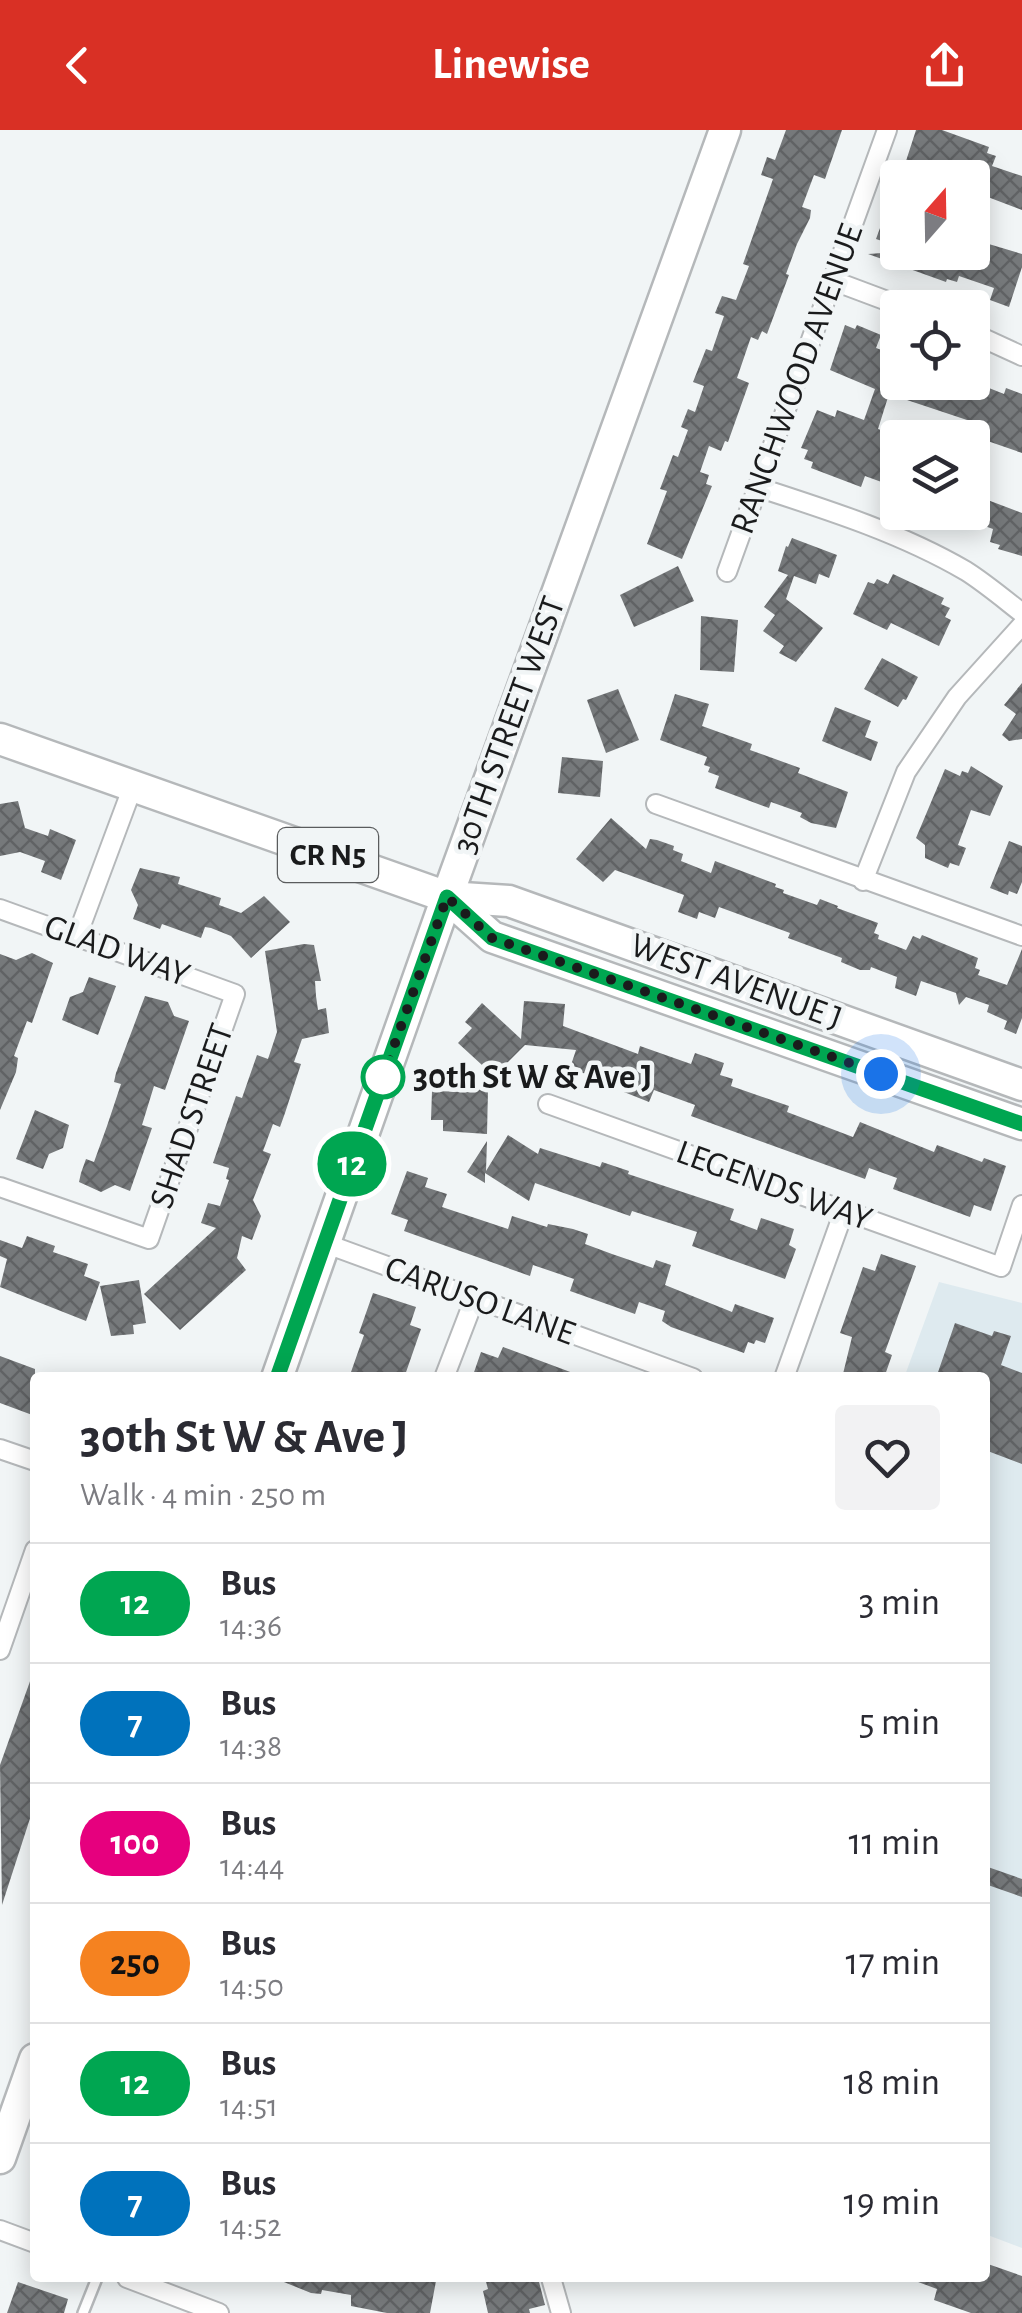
<!DOCTYPE html>
<html lang="en">
<head>
<meta charset="utf-8">
<style>
	body { margin:0; font-family:"Alegreya Sans",sans-serif; background:#f2f2f3; color:#2b2b33; height:100vh; display:flex; flex-direction:column; font-size:38px; white-space:nowrap }
	* { box-sizing:border-box; margin:0 }
	p { font-size:32px; color:#7c7c81 }
	.icon { flex:none; width:55px; height:55px; fill:none; stroke:currentColor; stroke-width:2; stroke-linecap:round; stroke-linejoin:round }
	.map { position:relative; flex:1; overflow:hidden }
	.side { position:absolute; left:30px; top:1242px; width:960px; height:910px; display:flex; flex-direction:column; background:#fff; border-radius:10px; box-shadow:0 5px 25px #0003 }
	.side>* { flex:none }
	.badge { padding:0 20px; border-radius:32px; font-size:35px; line-height:65px }
	.needle { width:65px; rotate:20deg }
	.fabs { position:absolute; left:880px; top:30px; display:grid; gap:20px }
	.fabs a { display:grid; place-items:center; width:110px; height:110px; border-radius:10px; background:#fff; box-shadow:0 5px 25px #0003; font-size:50px }
	.you { position:absolute; width:50px; height:50px; margin:-25px; border:8px solid #fff; border-radius:50%; background:#1a73e8; box-shadow:0 0 0 15px #1a73e833 }
	.map>.badge { position:absolute; translate:-50% -50%; box-shadow:0 0 0 5px #fff }
	.round { display:grid; place-items:center; flex:none; width:105px; height:105px; border-radius:10px; background:#f2f2f3 }
	.summary { display:flex; align-items:center; justify-content:space-between; height:170px; padding:0 50px }
	h1 { font-size:48px; font-weight:700; line-height:75px }
	ul { padding:0; list-style:none }
	li { display:flex; align-items:center; gap:30px; height:120px; padding:0 50px; border-top:2px solid #e1e1e2 }
	li div { flex:1 }
	li b { display:block; font-size:38px }
	li em { font-style:normal }
	li .badge { min-width:110px; font-weight:700; text-align:center }
	header { display:flex; justify-content:space-between; align-items:center; height:130px; padding:0 50px; background:#d93025; color:#fff; font-size:45px; font-weight:700 }
	.map>svg:first-child { display:block }
</style>
</head>
<body>
<header><svg class="icon" aria-label="back" viewBox="0 0 24 24"><path d="M15 5l-7 7 7 7"/></svg>Linewise<svg class="icon" aria-label="share" viewBox="0 0 24 24"><path d="M12 15V3M7 8l5-5 5 5M5 13v7h14v-7"/></svg></header>
<div class="map">
<svg width="1022" height="2183" viewBox="0 0 1022 2183">
	<defs>
		<pattern id="building-cross-hatch" width="8" height="8" patternUnits="userSpaceOnUse" patternTransform="scale(2.5)"><rect width="8" height="8" fill="#76797b"/><path d="M0 0l8 8M0 8l8-8" fill="none" stroke="#606264"/></pattern>
	</defs>
	<rect width="100%" height="100%" fill="#f1f5f6"/>
	<!-- built -->
	<path fill="#deeaef" d="M939,1152l83,21v945l-37,-14v-856h-81z"/>
	<!-- building -->
	<g fill="url(#building-cross-hatch)">
		<path d="M786,0h56l-17,49 -11,-4 -12,32 9,3 -1,8 -13,26 -11,30 3,1 -22,59 -5,-3 -4,9 -7,-3 -14,41 12,5 -21,59 -3,-1 -4,10 -12,-5 -9,26 9,3 -3,9 6,2 -30,73 -35,-15 20,-53 -7,-2 13,-34 5,2 10,-27 -7,-3 7,-18 7,3 9,-26 -11,-4 13,-33 6,2 12,-35 -9,-3 7,-17 14,4 13,-34 -6,-2 30,-85 -12,-4 6,-18 8,3z"/>
		<path d="M916,0h26l47,17 -2,6 9,3 -4,10 30,10v34l-50,-19v-13h-21l-45,-17z"/>
		<path d="M896,54l2,68h74v-13l50,15v13l-13,40 -19,-7 4,-12 -35,-12 -2,6 -10,-3 -1,3 -78,-28 29,-2 -17,-6 2,-5 -6,-2z"/>
		<path d="M845,195l10,4 2,-4 24,10 -5,13 22,8v26h76l30,12 2,-6 16,6v59l-49,-17 3,-13 -87,-29 -11,35 20,7v52l-33,-12 -4,11 -50,-19 2,-6 -9,-3 4,-9 -7,-2 16,-38 18,7 2,-7 27,10 11,-31 -45,-19z"/>
		<path d="M972,349l18,7 -5,13 37,14v43l-24,-7 2,-4 -10,-3 3,-13 -17,-6 -4,5z"/>
		<path d="M792,408l45,17 -8,23 -10,-4 -3,10 -22,-8 -8,23 37,29 -27,34 -17,-9 5,-7 -21,-15 12,-16 -11,-8 24,-32 -10,-4 8,-25 2,1z"/>
		<path d="M678,436l16,35 -60,26 -14,-32z"/>
		<path d="M893,444l51,24 -3,6 9,4 -5,9 6,3 -12,26 -48,-23 -4,7 -34,-16 15,-32 6,2 3,-5 11,5z"/>
		<path d="M701,486l37,4 -4,52 -34,-2z"/>
		<path d="M882,528l36,19 -12,23 -3,-1 -5,8 -34,-18z"/>
		<path d="M1022,553v56l-13,2 -7,-6 14,-21 -12,-9z"/>
		<path d="M618,559l21,51 -33,13 -19,-53z"/>
		<path d="M675,564l34,10 -7,22 50,18 -2,6 50,18 -2,5 50,19 -12,36 -25,-5 -11,-6 2,-4 -31,-11 -2,6 -54,-20 4,-12 -11,-4 2,-5 -6,-2 3,-8 -47,-17z"/>
		<path d="M835,577l36,14 -6,16 13,5 -7,19 -49,-20z"/>
		<path d="M562,627l41,4 -3,36 -42,-4z"/>
		<path d="M971,636l32,20 -13,30 -19,-6 -13,35 8,3 -7,18 -9,-3 -2,5 -23,-10v-13l-9,-7 29,-69 15,7 2,-5 6,2z"/>
		<path d="M18,671l7,27 23,8 2,-7 26,11 -15,40 -20,-8 4,-11 -25,-9 -20,4v-52z"/>
		<path d="M611,688l35,31 4,-10 7,1 17,6 -1,4 10,4 -2,7 30,12 4,-12 61,23 -1,3 9,3 -1,3 34,12 3,-6 18,7 -1,2 41,15 -4,10 5,2 -1,4 28,11 7,-14 7,3 2,-4 56,23 -3,10 5,2 -2,5 29,10 15,-36v69l-6,16 -12,-5 3,-8 -20,-9 2,-7 -23,-8 -7,8 -3,-12 -35,-12 -5,15 -21,-8 2,-11 -26,-10 -1,3h-10l-19,-8 1,-4 -54,-20 2,-5 -71,-26 -4,11 -16,-6 -2,7 -19,-7 6,-17 -69,-25 -12,12 -27,-23z"/>
		<path d="M1009,711l13,5v36l-5,12 -8,-3 -1,4 -18,-7z"/>
		<path d="M140,738l40,9 -2,7 43,14 -2,7 22,8 23,-17 26,26 -39,36 -20,-22 -20,-8 -6,-1 -4,11 -39,-14 -2,5 -27,-10 5,-14 -7,-15z"/>
		<path d="M304,814l10,1 7,36h-6l1,15 2,14 8,-2 3,25 -27,6 -8,23 7,2 -16,49 -5,14 -7,-3 -10,27 8,3 -18,46 8,16 -9,24 -10,-4 -5,22 9,12 -66,60 -36,-36 72,-66 -15,-5 7,-20 12,3 9,-26 -3,-1 3,-11 -16,-5 23,-67 6,2 15,-43 11,4 9,-27 -12,-81z"/>
		<path d="M32,823l21,10 -21,60 -5,-2 -13,35 4,2 -2,14 -16,38v-156l16,6z"/>
		<path d="M89,847l27,9 -18,49 -36,-15 8,-23 13,-5z"/>
		<path d="M145,866l23,6 6,14 15,5 -24,69 -11,-4 -12,39 10,3 -22,63 -15,-6 -14,7 -22,-10 2,-9 5,-14 8,3 13,-36 14,-42 -7,-2 2,-9z"/>
		<path d="M524,871l41,3 -2,22 75,28 2,-8 51,18 4,-11 29,10 -4,12 13,4 -2,7 58,20 -2,6 66,25 7,-15 74,30 3,-7 45,17 2,-4 22,8 -15,45 -17,-6 -4,12 -77,-28 4,-11 -28,-10 -4,11 -174,-63 4,-11 -41,-15 -5,12 -25,-10 2,-5 -46,-15 1,-3 -10,-4 5,-15 -51,-5 -31,31 -36,-33 14,-15 -7,-6 17,-19 39,36z"/>
		<path d="M469,959l19,1 -1,44 -44,-3v-11h-12l1,-29 37,1z"/>
		<path d="M35,980l34,15 -6,23 -14,6 -6,15 -27,-10z"/>
		<path d="M508,1005l30,19 2,-6 60,19 2,-5 27,9 -1,3 106,35 -4,11 27,10 4,-12 33,11 -5,16 7,4 -11,30 -93,-33 5,-14 -65,-21 -2,5 -95,-33 -6,18 -44,-28v10l-18,-11 20,-31 -1,30z"/>
		<path d="M407,1041l21,7 -3,9 22,7 -5,13 66,22 4,-13 35,11 1,-3 25,5 15,5 -3,10 27,10 41,14 3,-8 15,5 -6,20 67,27 3,-8 39,14 -9,25 -9,-3 -2,4 -6,-2 -4,11 -73,-26 -9,-6 3,-10 -26,-9 -4,12 -65,-23 4,-12 -41,-14 -3,11 -126,-45 4,-11 -17,-6z"/>
		<path d="M27,1106l28,10 -2,6 35,12 -4,12 16,6 -14,39 -86,-34 7,-28 -7,-3v-16l22,8z"/>
		<path d="M881,1124l35,12 -31,86 7,3 -8,23h-42l10,-41 -12,-4 23,-66 12,4z"/>
		<path d="M139,1150l7,43 -13,2 1,9 -23,2 -11,-50z"/>
		<path d="M373,1163l43,14 -6,18 11,4 -17,49h-38l-15,-6 13,-37 -5,-2z"/>
		<path d="M955,1193l37,13 2,-5 17,5 -10,29 21,8v91l-37,-14v-72h-49z"/>
		<path d="M503,1217l78,29v2h-109l9,-26 17,6z"/>
		<path d="M0,1226l35,13v47l-35,-13z"/>
		<path d="M33,1543l2,130 -33,102 -2,-140z"/>
		<path d="M985,1736l37,13v18l-37,-13z"/>
		<path d="M985,2133l37,13v37h-51l-37,-13 3,-11 -27,-10 75,-1z"/>
		<path d="M274,2148h157l-1,2 6,1 -6,32h-43l-36,-7v-11l-29,-5 -1,4 -10,-1z"/>
		<path d="M485,2148h53l7,27 -16,4 1,4h-42l-5,-22 5,-2z"/>
		<path d="M18,2152l50,17 -4,14h-57z"/>
	</g>
	<g fill="none" stroke-linecap="round" stroke-linejoin="round">
		<!-- lane casing -->
		<g stroke="#b5b8ba" stroke-width="14">
			<path id="lane" d="M83,2183l14,-35"/>
		</g>
		<!-- street casing -->
		<g stroke="#b5b8ba" stroke-width="22">
			<g id="street">
				<path d="M834,151l72,27"/>
				<path d="M972,203l50,23"/>
				<path d="M757,357c71,23 144,46 209,84 19,12 38,28 56,42"/>
				<path d="M727,442l160,-442"/>
				<path d="M656,674l366,132"/>
				<path d="M863,751l43,-109 51,-75 65,-72"/>
				<path d="M0,779l235,85 -86,245 -149,-52"/>
				<path d="M77,806l56,-150"/>
				<path d="M548,974l453,163 21,-62"/>
				<path d="M324,1113l369,135"/>
				<path d="M444,1248l30,-78"/>
				<path d="M784,1248l60,-167"/>
				<path d="M0,1319l35,12"/>
				<path d="M0,1520l35,-100"/>
				<path d="M0,2100l35,13"/>
				<path d="M127,2148l92,35"/>
				<path d="M551,2148l10,35"/>
			</g>
		</g>
		<!-- primary casing -->
		<g stroke="#b5b8ba" stroke-width="35">
			<g id="primary">
				<path d="M0,609l447,158 62,4 513,184"/>
				<path d="M447,767l45,40 530,187"/>
				<path d="M277,1248l170,-481 278,-767"/>
				<path d="M0,2028l35,-99"/>
			</g>
		</g>
		<!-- lane -->
		<use href="#lane" stroke="#fff" stroke-width="9"/>
		<!-- street -->
		<use href="#street" stroke="#fff" stroke-width="18"/>
		<!-- primary -->
		<use href="#primary" stroke="#fff" stroke-width="30"/>
	</g>
	<g fill="none" stroke-linecap="round" stroke-linejoin="round">
		<!-- line casing -->
		<g stroke="#fff" stroke-width="22">
			<path id="line" d="M277,1248l170,-481 45,41 530,186"/>
		</g>
		<!-- line -->
		<use href="#line" stroke="#00a651" stroke-width="15"/>
		<!-- walk -->
		<path stroke="#1a1b1c" stroke-width="10" stroke-dasharray="0 18" d="M383,947l64,-180 45,41 389,136"/>
	</g>
	<!-- markers -->
	<circle fill="#fff" stroke="#00a651" stroke-width="5" cx="383" cy="947" r="20"/>
	<g text-anchor="middle" dominant-baseline="central" stroke-width="9" stroke-linejoin="round" paint-order="stroke">
		<!-- shield labels -->
		<rect fill="#f1f5f6" stroke="#5a5c5d" stroke-width="2.5" x="278" y="698" width="100" height="54" rx="8"/>
		<g font-size="32" font-weight="bold" fill="#1a1b1c">
			<text x="328" y="725">CR N5</text>
		</g>
		<!-- street labels -->
		<g font-size="35" fill="#1a1b1c" stroke="#f1f5f6">
			<text transform="translate(797 249) rotate(-70)">RANCHWOOD AVENUE</text>
			<text transform="translate(509 595) rotate(-70)">30TH STREET WEST</text>
			<text transform="translate(117 821) rotate(20)">GLAD WAY</text>
			<text transform="translate(736 852) rotate(20)">WEST AVENUE J</text>
			<text transform="translate(192 986) rotate(-71)">SHAD STREET</text>
			<text transform="translate(774 1056) rotate(20)">LEGENDS WAY</text>
			<text transform="translate(480 1171) rotate(20)">CARUSO LANE</text>
		</g>
		<!-- stop labels -->
		<g font-size="35" font-weight="bold" fill="#1a1b1c" stroke="#f1f5f6" text-anchor="start">
			<text x="413" y="947">30th St W &amp; Ave J</text>
		</g>
	</g>
</svg>
<div class="fabs">
<a><svg class="needle" viewBox="-14 -14 28 28"><path d="M0-13l5 13h-10z" fill="#e53935"/><path d="M0 13l5-13h-10z" fill="#7c7c81"/></svg></a>
<a><svg class="icon" aria-label="locate" viewBox="0 0 24 24"><circle cx="12" cy="12" r="6"/><path d="M12 2v4M12 18v4M2 12h4M18 12h4"/></svg></a>
<a><svg class="icon" aria-label="layers" viewBox="0 0 24 24"><path d="M12 4l9 5-9 5-9-5zM3 14l9 5 9-5"/></svg></a>
</div>
<div class="you" style="left:881px;top:944px"></div>
<b class="badge" style="left:352px;top:1034px;background:#00a651;color:#fff">12</b>
<section class="side">
<div class="summary"><div><h1>30th St W &amp; Ave J</h1><p>Walk · 4 min · 250 m</p></div><a class="round"><svg class="icon" aria-label="heart" viewBox="0 0 24 24"><path d="M12 20l-8-8c-3-5 5-10 8-4 3-6 11-1 8 4z"/></svg></a></div>
<ul>
<li><span class="badge" style="background:#00a651;color:#fff">12</span><div><b>Bus</b><p>14:36</p></div><em>3 min</em></li>
<li><span class="badge" style="background:#0072bc;color:#fff">7</span><div><b>Bus</b><p>14:38</p></div><em>5 min</em></li>
<li><span class="badge" style="background:#e6007e;color:#fff">100</span><div><b>Bus</b><p>14:44</p></div><em>11 min</em></li>
<li><span class="badge" style="background:#f58220;color:#111">250</span><div><b>Bus</b><p>14:50</p></div><em>17 min</em></li>
<li><span class="badge" style="background:#00a651;color:#fff">12</span><div><b>Bus</b><p>14:51</p></div><em>18 min</em></li>
<li><span class="badge" style="background:#0072bc;color:#fff">7</span><div><b>Bus</b><p>14:52</p></div><em>19 min</em></li>
</ul>
</section>
</div>
</body>
</html>
